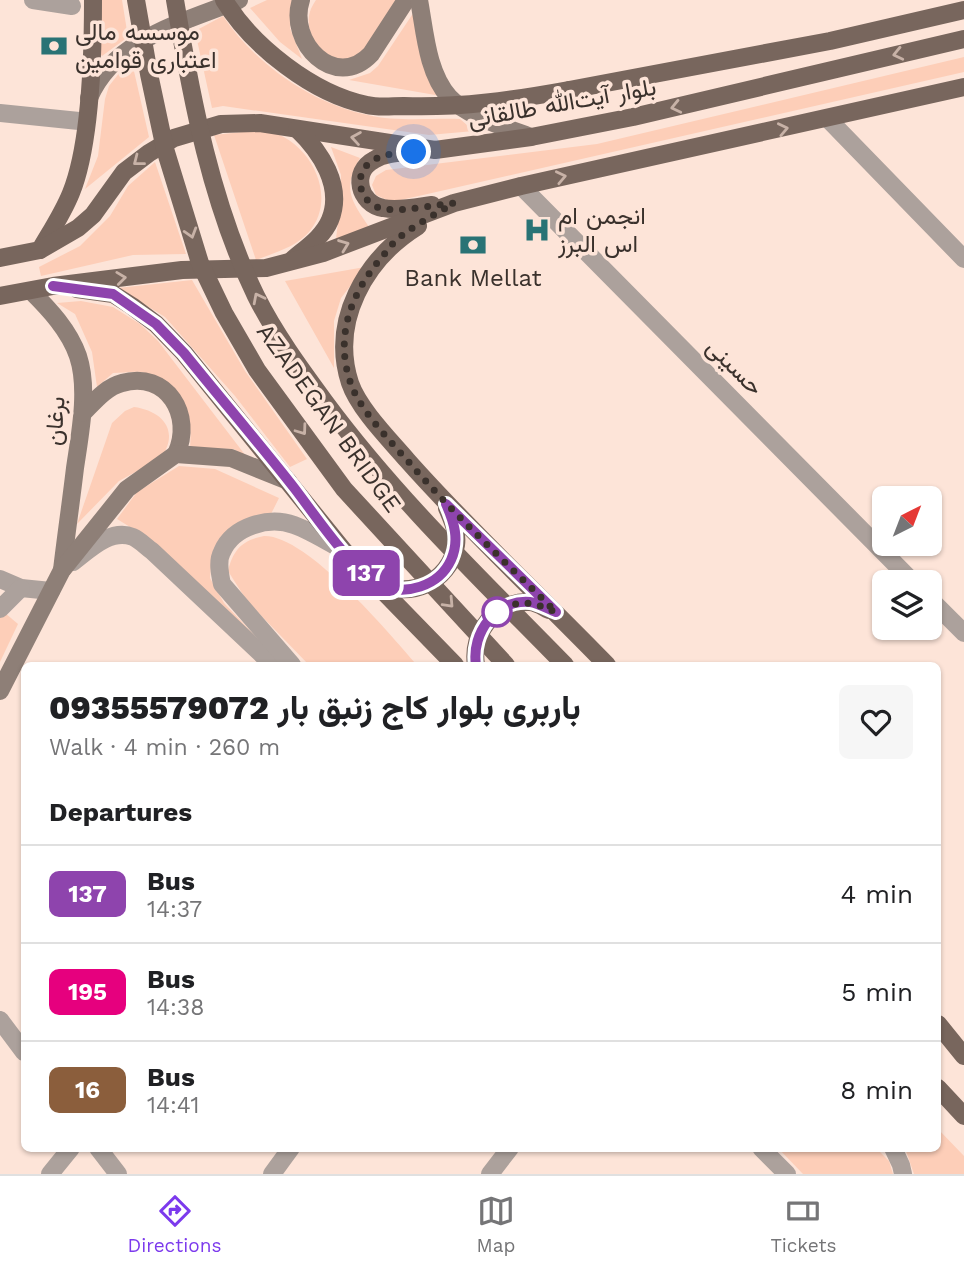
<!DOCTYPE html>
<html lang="en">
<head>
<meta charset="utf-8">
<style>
	body { margin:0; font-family:"Work Sans",Vazirmatn,sans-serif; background:#f6f6f6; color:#202124; height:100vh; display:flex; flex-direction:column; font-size:26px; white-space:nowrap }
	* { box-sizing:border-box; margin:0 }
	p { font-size:23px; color:#757577 }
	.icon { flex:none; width:38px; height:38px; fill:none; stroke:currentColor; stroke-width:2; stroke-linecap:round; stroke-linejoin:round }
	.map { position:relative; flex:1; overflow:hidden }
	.sheet { position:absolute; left:21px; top:662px; width:920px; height:490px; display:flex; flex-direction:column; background:#fff; border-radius:10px; box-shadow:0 2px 5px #0004 }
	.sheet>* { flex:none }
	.badge { padding:0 14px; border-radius:10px; font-size:24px; line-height:46px }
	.needle { width:46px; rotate:42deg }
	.controls { position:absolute; left:872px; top:486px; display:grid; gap:14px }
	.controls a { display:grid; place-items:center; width:70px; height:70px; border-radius:10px; background:#fff; box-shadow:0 2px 5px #0004; font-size:35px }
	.you { position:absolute; width:35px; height:35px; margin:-18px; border:5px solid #fff; border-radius:50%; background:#1a73e8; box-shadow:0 0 0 10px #1a73e833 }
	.map>.badge { position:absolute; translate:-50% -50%; box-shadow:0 0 0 4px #fff }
	h2 { padding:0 28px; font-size:26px; line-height:63px }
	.round { display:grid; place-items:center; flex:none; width:74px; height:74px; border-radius:10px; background:#f6f6f6 }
	.headline { display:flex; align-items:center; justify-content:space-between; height:119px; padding:0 28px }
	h1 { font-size:33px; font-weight:800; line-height:52px }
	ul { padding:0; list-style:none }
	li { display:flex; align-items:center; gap:21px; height:98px; padding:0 28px; border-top:2px solid #e0e0e0 }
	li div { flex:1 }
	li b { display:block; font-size:26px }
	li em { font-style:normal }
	li .badge { min-width:77px; font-weight:700; text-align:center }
	.menu { display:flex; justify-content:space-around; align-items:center; height:98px; border-top:2px solid #e0e0e0; background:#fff; font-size:19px; color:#757577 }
	.menu a { display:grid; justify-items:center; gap:4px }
	.menu .on { color:#7c3aed }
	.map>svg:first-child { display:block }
</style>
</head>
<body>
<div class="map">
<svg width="964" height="1174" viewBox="0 0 964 1174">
	<rect width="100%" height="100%" fill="#fde4d8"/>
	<!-- green -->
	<g fill="#fdceb8">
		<path d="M101,0h21l6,37 -26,19 -2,-2z"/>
		<path d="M267,0h25l-2,28 12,31 -22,-17 -30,-34z"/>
		<path d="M316,0h80l-34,56 -24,5 -23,-14c-6,-18 -11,-30 1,-47z"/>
		<path d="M416,9l25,87 -92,-16 21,-7 8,-7z"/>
		<path d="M223,16c31,47 89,88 145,99 29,7 63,3 92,4l14,12 -45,4 -206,-29 -11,2 -17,-77z"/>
		<path d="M964,57v15l-541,123 -27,6 -9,-1 -11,-5 -4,-10 4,-9 10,-6 211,-26z"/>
		<path d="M131,58l18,79 -64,52 13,-33 7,-57 4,-13z"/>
		<path d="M261,130c45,4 80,64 48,102 -13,15 -35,21 -53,28l-42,-125z"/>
		<path d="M331,147l29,11c-18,31 -9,42 9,69l-33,12 4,-35 1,-29z"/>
		<path d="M155,162l31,92 -53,1 -92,21 -2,-9 41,-21 30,-30 18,-30z"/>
		<path d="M365,267l-24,31 -7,23v47l-49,-87z"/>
		<path d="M192,280l53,91 62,88 -17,8 -55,-71 -70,-79 -47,-29z"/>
		<path d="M81,301l32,6 27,17 18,17 91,119 -15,-11 -44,-1c4,-34 -11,-69 -49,-76 -9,-1 -19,1 -28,1l-16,14 -5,-35 -17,-38 -18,-11z"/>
		<path d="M134,407c29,4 46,24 27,51l-42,23 -42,43 35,-101 13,-12z"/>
		<path d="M179,466l36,3 64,29 -9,18 -40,12 -6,6 -9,12 -3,10 -2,22 14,25 59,62 -135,-127 -31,-19 20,-27z"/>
		<path d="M264,536c43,-1 124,96 153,129h-108l-62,-64 -19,-30c5,-21 14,-31 36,-35z"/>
		<path d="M5,613l13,11 -18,38v-44z"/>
		<path d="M938,1129l26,27v18h-50l-9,-26h33z"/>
		<path d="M778,1148h98l13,13 4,13h-90z"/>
	</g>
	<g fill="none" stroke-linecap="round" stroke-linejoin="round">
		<!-- minor -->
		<g stroke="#aca19c" stroke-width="18">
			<path d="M33,0l39,6"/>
			<path d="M0,113l79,8"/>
			<path d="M828,119l136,140"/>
			<path d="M0,579l21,9 30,3"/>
			<path d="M0,609l21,-21"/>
			<path d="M50,1174l21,-26"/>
			<path d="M272,1174l19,-26"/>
			<path d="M490,1174l20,-26"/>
		</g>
		<!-- tertiary -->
		<g stroke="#aca19c" stroke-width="18">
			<path d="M521,186l393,397"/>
			<path d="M73,562c17,-13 38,-34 60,-25 7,3 13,10 19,14l121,114"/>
			<path d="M929,598l35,35"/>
			<path d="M292,665l-70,-81c-2,-9 -5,-23 0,-32 11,-26 47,-36 72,-27 17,6 34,17 50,26"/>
			<path d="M0,1020l24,32"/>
			<path d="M98,1148l20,26"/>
			<path d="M761,1148l26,26"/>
			<path d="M893,1148l8,17 2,9"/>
		</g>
		<!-- secondary -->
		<g stroke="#8e7f77" stroke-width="18">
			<path d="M301,0c-14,42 34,92 70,54l35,-54"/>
			<path d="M419,0c6,32 8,72 30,97 17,19 59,31 82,40"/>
			<path d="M89,98c25,-59 95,-76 150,-98"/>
			<path d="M31,291c18,18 38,39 47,65 11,33 2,78 -3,112 -4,34 -9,68 -13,102"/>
			<path d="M83,413c11,-11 23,-26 39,-30 45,-13 72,33 54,71"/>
			<path d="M0,691l62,-121 65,-81 49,-35 55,4 57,23"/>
		</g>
		<!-- primary -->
		<g stroke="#78665d" stroke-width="18">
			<path d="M569,90l261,-49 134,-31"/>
			<path d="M411,152c-12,1 -26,1 -37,8 -23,12 -15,44 9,48 15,3 34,-1 49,-3"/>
			<path d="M418,226c-53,33 -88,95 -68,157 9,26 39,56 57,77 63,71 133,136 200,205"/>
			<path d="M40,250c11,-19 23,-37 31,-57 20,-49 22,-140 22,-193"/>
			<path d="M0,258l40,-8 38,-22 15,-13 31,-43 25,-19 25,-15 47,-14 39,-1 175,27 96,-13 102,-20 331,-78"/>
			<path d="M293,259c13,-11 30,-22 37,-39 14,-34 -10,-69 -33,-91"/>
			<path d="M77,289l36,5 19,12 24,18 28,29 160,198 111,114"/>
			<path d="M0,296l53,-10 129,-16 84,-2 57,-15 131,-50 67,-17 443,-99"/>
			<path d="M376,581c31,20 74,2 80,-36 2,-13 -4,-25 -9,-37"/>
			<path d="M476,665c-5,-32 19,-64 53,-63 7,0 14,5 20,8"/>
			<path d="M938,1024l26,32"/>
			<path d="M938,1088l26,28"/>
		</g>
		<!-- primary-bridge -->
		<g stroke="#78665d" stroke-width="18">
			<path d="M136,0l13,74 16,75 35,114 24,50 33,57 87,119 162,176"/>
			<path d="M175,0c17,101 36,203 81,296 19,38 44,72 69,106 71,96 157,178 240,263"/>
			<path d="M224,0c28,46 89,94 143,105 12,3 25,1 37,1 56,2 110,-6 165,-16"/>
		</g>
	</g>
	<!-- one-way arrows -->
	<defs><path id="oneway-chevron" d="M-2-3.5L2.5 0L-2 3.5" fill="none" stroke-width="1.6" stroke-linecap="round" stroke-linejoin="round" transform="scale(1.75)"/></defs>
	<g stroke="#c8b2a7">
		<use href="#oneway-chevron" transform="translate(898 54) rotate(167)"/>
		<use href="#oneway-chevron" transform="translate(676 107) rotate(167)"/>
		<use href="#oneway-chevron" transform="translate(783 129) rotate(-12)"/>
		<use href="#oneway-chevron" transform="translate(356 138) rotate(-171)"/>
		<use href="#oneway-chevron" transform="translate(138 161) rotate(142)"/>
		<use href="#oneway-chevron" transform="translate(561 177) rotate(-12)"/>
		<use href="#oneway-chevron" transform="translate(191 233) rotate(73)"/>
		<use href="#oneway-chevron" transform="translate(344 245) rotate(-21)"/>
		<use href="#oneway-chevron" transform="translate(121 278) rotate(-7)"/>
		<use href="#oneway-chevron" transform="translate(258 298) rotate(-117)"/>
		<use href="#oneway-chevron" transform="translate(302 430) rotate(54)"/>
		<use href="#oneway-chevron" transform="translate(449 603) rotate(47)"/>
	</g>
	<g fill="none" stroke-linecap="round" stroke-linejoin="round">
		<!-- line casing -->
		<g stroke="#fff" stroke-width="16">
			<path id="line" d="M53,286l60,8 43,30 28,29c37,46 75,90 111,136 20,26 56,80 84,95 26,13 60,2 72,-24 9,-20 3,-38 -5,-56l110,108c-8,-3 -18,-9 -26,-10 -34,-3 -59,31 -54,63"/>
		</g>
		<!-- line -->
		<use href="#line" stroke="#8e44ad" stroke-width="10"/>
		<!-- walk -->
		<path stroke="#3a312c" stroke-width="7" stroke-dasharray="0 12.6" d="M414,152c-14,1 -30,1 -42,9 -21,14 -12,44 12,48 19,3 50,-4 70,-6 -18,11 -38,21 -54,34 -7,5 -12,13 -18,20 -31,36 -48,80 -31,127 9,27 44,62 63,84 45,51 94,97 142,144 -25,-10 -35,-14 -59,0"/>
	</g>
	<!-- icons -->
	<defs>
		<g id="bank-bare" transform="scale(2.1)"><path d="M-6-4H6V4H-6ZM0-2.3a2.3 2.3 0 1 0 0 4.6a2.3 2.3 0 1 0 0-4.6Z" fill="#297375" stroke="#fde4d8" stroke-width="2.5" paint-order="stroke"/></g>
		<g id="hospital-bare" transform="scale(2.1)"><path d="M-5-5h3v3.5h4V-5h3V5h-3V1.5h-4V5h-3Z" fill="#297375" stroke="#fde4d8" stroke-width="2.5" paint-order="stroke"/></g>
	</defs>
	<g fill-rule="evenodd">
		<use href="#bank-bare" x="54" y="46"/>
		<use href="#hospital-bare" x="537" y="230"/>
		<use href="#bank-bare" x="473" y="245"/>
	</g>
	<!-- markers -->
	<circle fill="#fff" stroke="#8e44ad" stroke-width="3.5" cx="497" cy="612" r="14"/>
	<g text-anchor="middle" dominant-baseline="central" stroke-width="7" stroke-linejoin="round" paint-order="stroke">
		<!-- poi labels -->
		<g font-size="24" fill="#3a312c" stroke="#fde4d8" text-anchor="start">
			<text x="75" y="32">موسسه مالی<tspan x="75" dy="28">اعتباری قوامین</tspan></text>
			<text x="558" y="216">انجمن ام<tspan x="558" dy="28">اس البرز</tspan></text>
			<text x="473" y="278" text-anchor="middle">Bank Mellat</text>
		</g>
		<!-- street labels -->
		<g font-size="24" fill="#3a312c" stroke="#fde4d8">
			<text transform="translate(562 103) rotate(-10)">بلوار آیت‌الله طالقانی</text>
			<text transform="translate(735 367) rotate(45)">حسینی</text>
			<text transform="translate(329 418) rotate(54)">AZADEGAN BRIDGE</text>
			<text transform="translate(55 421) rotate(-86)">برغان</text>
		</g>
	</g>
</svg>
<div class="controls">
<a><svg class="needle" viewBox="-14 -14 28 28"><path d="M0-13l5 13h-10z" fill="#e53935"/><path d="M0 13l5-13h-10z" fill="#757577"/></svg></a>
<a><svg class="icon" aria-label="layers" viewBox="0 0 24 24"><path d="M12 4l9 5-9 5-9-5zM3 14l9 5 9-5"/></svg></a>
</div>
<div class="you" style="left:414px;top:152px"></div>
<b class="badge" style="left:366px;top:573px;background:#8e44ad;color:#fff">137</b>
<section class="sheet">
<div class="headline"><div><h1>باربری بلوار کاج زنبق بار 09355579072</h1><p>Walk · 4 min · 260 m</p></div><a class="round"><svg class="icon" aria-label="heart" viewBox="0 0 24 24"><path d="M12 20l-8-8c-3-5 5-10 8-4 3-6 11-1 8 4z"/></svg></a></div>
<h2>Departures</h2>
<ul>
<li><span class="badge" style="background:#8e44ad;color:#fff">137</span><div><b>Bus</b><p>14:37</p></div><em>4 min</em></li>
<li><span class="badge" style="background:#e6007e;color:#fff">195</span><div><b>Bus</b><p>14:38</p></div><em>5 min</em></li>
<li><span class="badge" style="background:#8b5e3c;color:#fff">16</span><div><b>Bus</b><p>14:41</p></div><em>8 min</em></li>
</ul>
</section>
</div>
<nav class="menu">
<a class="on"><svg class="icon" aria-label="directions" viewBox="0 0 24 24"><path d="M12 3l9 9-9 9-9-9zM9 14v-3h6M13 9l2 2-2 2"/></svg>Directions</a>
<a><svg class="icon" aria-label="map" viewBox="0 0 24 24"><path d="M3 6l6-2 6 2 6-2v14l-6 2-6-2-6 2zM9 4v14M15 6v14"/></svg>Map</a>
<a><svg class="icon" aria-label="tickets" viewBox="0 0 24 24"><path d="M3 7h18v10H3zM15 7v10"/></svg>Tickets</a>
</nav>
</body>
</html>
